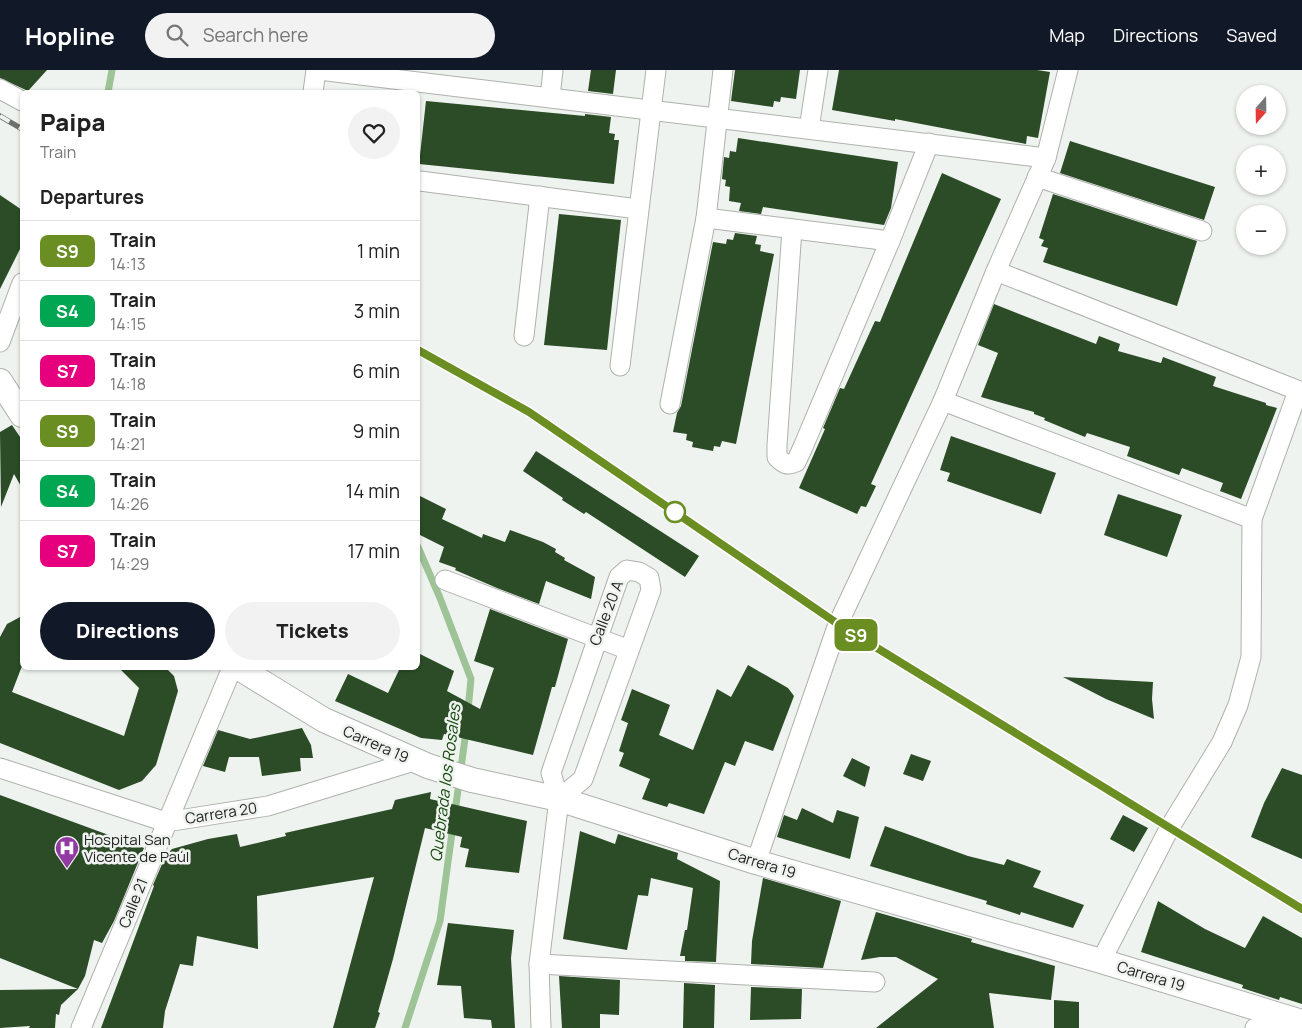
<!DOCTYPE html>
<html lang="en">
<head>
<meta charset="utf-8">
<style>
	body { margin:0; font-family:Manrope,sans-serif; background:#f2f2f2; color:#222; height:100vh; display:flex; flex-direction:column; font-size:19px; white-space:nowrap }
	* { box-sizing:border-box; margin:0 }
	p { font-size:16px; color:#767676 }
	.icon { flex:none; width:28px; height:28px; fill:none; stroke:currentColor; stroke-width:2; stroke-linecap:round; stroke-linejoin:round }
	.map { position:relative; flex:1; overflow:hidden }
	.drawer { position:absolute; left:20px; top:20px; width:400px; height:580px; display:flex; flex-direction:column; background:#fff; border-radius:8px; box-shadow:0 1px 4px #0004 }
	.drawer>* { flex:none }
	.badge { padding:0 10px; border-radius:8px; font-size:18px; line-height:32px }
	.needle { width:32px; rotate:200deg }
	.controls { position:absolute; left:1236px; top:15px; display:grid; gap:10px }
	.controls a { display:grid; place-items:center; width:50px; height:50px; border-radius:50%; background:#fff; box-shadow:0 1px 4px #0004; font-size:25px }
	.map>.badge { position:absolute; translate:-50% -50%; box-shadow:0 0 0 2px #fff }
	h2 { padding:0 20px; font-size:19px; line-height:45px }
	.round { display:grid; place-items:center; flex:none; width:52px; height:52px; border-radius:26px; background:#f2f2f2 }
	.head { display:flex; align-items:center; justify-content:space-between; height:85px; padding:0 20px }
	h1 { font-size:24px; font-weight:800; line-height:38px }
	.button { display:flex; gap:10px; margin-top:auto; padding:10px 20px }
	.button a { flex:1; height:58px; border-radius:30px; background:#111827; color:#fff; font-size:20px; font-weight:800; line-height:58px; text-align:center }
	.button a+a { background:#f2f2f2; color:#222 }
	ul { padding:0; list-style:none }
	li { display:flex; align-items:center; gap:15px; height:60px; padding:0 20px; border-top:1px solid #e0e0e0 }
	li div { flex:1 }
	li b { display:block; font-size:19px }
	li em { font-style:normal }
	li .badge { min-width:55px; font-weight:700; text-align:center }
	header { display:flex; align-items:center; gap:30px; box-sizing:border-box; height:70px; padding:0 25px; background:#111827; color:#fff }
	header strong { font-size:24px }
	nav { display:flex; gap:28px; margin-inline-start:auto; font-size:18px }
	.search { width:350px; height:45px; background:#f2f2f2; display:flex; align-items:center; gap:12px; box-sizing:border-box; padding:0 18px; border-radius:28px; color:#767676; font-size:19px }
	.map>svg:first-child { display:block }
</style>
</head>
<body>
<header>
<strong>Hopline</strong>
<div class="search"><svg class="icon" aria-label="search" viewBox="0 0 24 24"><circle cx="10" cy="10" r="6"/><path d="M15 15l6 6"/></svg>Search here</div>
<nav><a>Map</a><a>Directions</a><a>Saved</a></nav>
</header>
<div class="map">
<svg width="1302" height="958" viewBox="0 0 1302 958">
	<rect width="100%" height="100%" fill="#eff3ef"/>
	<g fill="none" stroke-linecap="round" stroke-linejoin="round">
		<!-- stream -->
		<g stroke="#9dc397" stroke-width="7">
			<path d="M108,22l4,-22"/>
			<path d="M418,477l22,51 31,81 -3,31"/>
			<path d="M455,742l11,-81"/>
			<path d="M405,958l35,-107 13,-96"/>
		</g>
	</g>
	<!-- building -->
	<g fill="#2b4c26">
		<path d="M0,0h47l-19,21 -28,-13z"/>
		<path d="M591,0h25l-3,24 -25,-3z"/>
		<path d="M735,0h65l-4,29 -15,-2 -1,5 -6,-1 -1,6 -42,-6z"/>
		<path d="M839,0h198l13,2 -12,66 -11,-2 -1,8 -131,-25v2l-63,-11z"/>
		<path d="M426,31l159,15v-2l26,3 -2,16 6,1 -1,6h5l-5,44 -195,-20z"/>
		<path d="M738,68l160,24 -7,46 -7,17 -121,-18 -2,7 -22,-3 2,-8 -12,-2 1,-14 -5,-1 1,-6 -4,-1 2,-22 5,1 1,-7 6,1z"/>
		<path d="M1070,71l145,46 -11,33 -144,-47z"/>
		<path d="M942,103l59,26 -130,285 5,2 -10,21 -5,-1 -4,8 -58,-26 26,-59 -2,-1 17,-40 4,1 31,-68 5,1z"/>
		<path d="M1053,124l144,47 -20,65 -134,-44 5,-14 -7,-2 3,-6 -5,-2z"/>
		<path d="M0,125l22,15v35l-22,44z"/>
		<path d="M559,144l62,6 -14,130 -63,-5z"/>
		<path d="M735,163l22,3 -2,8 6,1 -1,6 14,3 -38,190 -14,-3 -2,6 -6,-1 -1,5 -21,-4 1,-5 -7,-2 1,-6 -14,-2 4,-19 4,-7 32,-164 13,2 1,-5 6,1z"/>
		<path d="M994,234l102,40 3,-8 21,8 -2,7 43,12 2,-6 53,20 -3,9 53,17v2l11,3 -36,91 -21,-8 3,-8 -41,-15 -3,7 -52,-19 3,-9 -43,-14 -2,4 -41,-17 1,-2 -11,-4v-2l-53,-15 17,-44 -20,-8z"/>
		<path d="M12,355l10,15v48l-8,-14 -13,33 -1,-75z"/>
		<path d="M951,366l105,37 -15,41 -94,-33 3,-8 -10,-3z"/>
		<path d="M536,381l163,105 -14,21 -99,-65 -2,2 -22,-14 1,-2 -40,-27z"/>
		<path d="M1118,424l64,21 -15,42 -63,-22z"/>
		<path d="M418,425l28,14 -4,10 40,19 1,-4 22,8 5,-12 33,12 13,7 -1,3 10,6 -1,2 31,17 -4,22 -45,-18 -7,23 -42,-16 -42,-18 1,-2 -17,-6 5,-15 -26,-13z"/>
		<path d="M490,539l78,30 -13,48h-3l-19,68 -89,-21 -2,6 -21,-2 -86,-37 13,-27 40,19 12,-25h18v-15l36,18 -7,20 33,18 14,-41 -20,-7z"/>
		<path d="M22,546v50l-10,26 112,44 15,-48 -20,-20h40l9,2 6,6 4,15 -22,74 -14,16 -23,9 -119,-47v-106l7,-13z"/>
		<path d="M748,595l40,23 6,8 -21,55 -28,-10 -10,25 -10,-4 -21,52 -35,-11 -2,4 -25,-8 8,-20 -31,-13 5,-13 -5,-2 9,-28 -7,-3 11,-31 38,16 -11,30 34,15 24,-61 14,8z"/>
		<path d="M1063,607l90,5 -1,17 2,20 -48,-20z"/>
		<path d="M302,658l9,17 2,13h-13l1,13 -39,5 -3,-19h-30l-4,15 -22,-6 15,-36 32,9z"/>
		<path d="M911,684l20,7 -8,20 -20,-7z"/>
		<path d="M852,688l18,9 -5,20 -22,-11z"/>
		<path d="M1282,698l20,7v84l-51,-22 13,-34z"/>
		<path d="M431,722l-1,7 97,22 -8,52 -54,-6 4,-18 -9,-2 2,-10 -37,-9 -32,131 -15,53 2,1 -5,15h-42l41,-151 -117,19 1,53 -61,-13 -4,30 -13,-2 -15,47 -2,17h-62l53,-142 -1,-1 13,-30 6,-6 36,-10 29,-5 3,13 46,-11 -1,-3 107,-24 3,-9z"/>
		<path d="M0,725l144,53 -30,73 -12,22 -8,-3 -9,36 -7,13 -78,-31z"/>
		<path d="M802,738l31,15 4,-13 22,7 -9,42 -73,-22 7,-22 13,5z"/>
		<path d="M1123,745l25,13 -14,24 -24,-13z"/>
		<path d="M885,756l83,30 36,9 3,-6 34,12 -8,16 51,18 -11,23 -52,-16 -1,3 -34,-11 1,-3 -117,-35z"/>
		<path d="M580,761l35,13 3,-10 60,19 -1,6 43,22 -4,81 -31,-1v-5h-5l5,-26h2l6,-42 -42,-10 -3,18 -10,-1 -11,55 -64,-11z"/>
		<path d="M763,808l78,23 -18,67 -72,-4 1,-23z"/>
		<path d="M1158,831l47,28 40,19 18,-32 39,22v66l-22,-7 -1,3 -37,-12 1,-3 -102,-33z"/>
		<path d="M876,842l96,27 -1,3 84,24 -4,34 -62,-7 5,35h-118l62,-49 -42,-22h-16l-19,3z"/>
		<path d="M448,853l66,7 -3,28 4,70h-23l-1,-8 -27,-2 -3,-32 -24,-1z"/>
		<path d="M559,906l61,4 -1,35 -19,-1v14h-38z"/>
		<path d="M684,913l31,2 -1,43h-31z"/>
		<path d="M751,917l51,2 -1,30 -51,1z"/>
		<path d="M78,919l-17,16 -2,10 -3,-1 -1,14h-26l1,-2 -30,2v-38z"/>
		<path d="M1054,930l25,2v26h-25z"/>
	</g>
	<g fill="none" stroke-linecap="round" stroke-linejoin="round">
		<!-- minor casing -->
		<g stroke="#aeb1ad" stroke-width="21">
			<g id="minor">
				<path d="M319,0l727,88"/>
				<path d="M0,19l22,12"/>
				<path d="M313,22l3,-22"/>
				<path d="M550,27l3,-27"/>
				<path d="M809,59l9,-59"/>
				<path d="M1037,107l165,54"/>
				<path d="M420,111l218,28"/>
				<path d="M706,148l184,23"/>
				<path d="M792,159l-15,216v12c7,7 10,9 19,5l7,-15 87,-206 39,-98"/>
				<path d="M996,201l306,121"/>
				<path d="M524,266l16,-140"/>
				<path d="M0,272l22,-59"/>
				<path d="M620,296l36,-296"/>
				<path d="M943,331l309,118"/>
				<path d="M670,334l36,-186 17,-148"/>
				<path d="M445,510l184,70"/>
				<path d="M0,698l166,54 102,-16 146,-45"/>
				<path d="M756,792l82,-238 105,-223 53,-130 50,-113 22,-88"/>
				<path d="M1101,891l69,-134 52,-85 16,-37 13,-48 1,-138 46,-128"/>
				<path d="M539,894l336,18"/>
				<path d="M81,958l151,-360"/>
				<path d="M541,958l-2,-64 20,-165 -8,-26 68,-196 8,-7 12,2 10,6 2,12 -68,189 -24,20"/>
				<path d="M1255,958l42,-7"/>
			</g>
		</g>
		<!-- tertiary casing -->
		<g stroke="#aeb1ad" stroke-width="26">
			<g id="tertiary">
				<path d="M0,311l22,34"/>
				<path d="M239,598l85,52 104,46 44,14 87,19 197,63 345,99 201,61"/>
			</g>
		</g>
		<!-- minor -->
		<use href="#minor" stroke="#fff" stroke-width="19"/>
		<!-- tertiary -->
		<use href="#tertiary" stroke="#fff" stroke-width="24"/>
		<!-- rail casing -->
		<g stroke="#6e716e" stroke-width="5.5">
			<g id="rail">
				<path d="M0,46l22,13"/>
				<path d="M418,280l111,62 309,212 464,285"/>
			</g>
		</g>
		<!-- rail -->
		<use href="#rail" stroke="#eff3ef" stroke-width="4" stroke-dasharray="11" stroke-linecap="butt"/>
	</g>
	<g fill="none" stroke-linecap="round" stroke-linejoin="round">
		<!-- line casing -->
		<g stroke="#fff" stroke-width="11">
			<path id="line" d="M418,280l111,62 309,212 464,285"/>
		</g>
		<!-- line -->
		<use href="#line" stroke="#6b8e23" stroke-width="8"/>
	</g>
	<!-- icons -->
	<defs>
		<g id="hospital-pin" transform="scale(1.25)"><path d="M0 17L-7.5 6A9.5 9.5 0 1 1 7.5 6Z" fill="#9339a4" stroke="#eff3ef"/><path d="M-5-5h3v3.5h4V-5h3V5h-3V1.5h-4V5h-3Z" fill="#fff"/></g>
	</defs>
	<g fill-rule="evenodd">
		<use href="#hospital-pin" x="67" y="778"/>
	</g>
	<!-- markers -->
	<circle fill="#fff" stroke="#6b8e23" stroke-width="2.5" cx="675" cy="442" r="10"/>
	<g text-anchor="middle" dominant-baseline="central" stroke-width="5" stroke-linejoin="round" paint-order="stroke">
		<!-- street labels -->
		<g font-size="15" fill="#232523" stroke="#eff3ef">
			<text transform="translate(606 543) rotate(-69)">Calle 20 A</text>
			<text transform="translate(376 674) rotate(24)">Carrera 19</text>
			<text transform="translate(221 743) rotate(-9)">Carrera 20</text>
			<text transform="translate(762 793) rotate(17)">Carrera 19</text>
			<text transform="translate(133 833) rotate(-68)">Calle 21</text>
			<text transform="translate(1151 906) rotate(17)">Carrera 19</text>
		</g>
		<!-- poi labels -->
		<g font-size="15" fill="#232523" stroke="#eff3ef" text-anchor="start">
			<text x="84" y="769">Hospital San<tspan x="84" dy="17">Vicente de Paúl</tspan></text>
		</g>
		<!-- water labels -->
		<g font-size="16" font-style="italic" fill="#174a0f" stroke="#eff3ef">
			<text transform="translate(445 713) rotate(-83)">Quebrada los Rosales</text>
		</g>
	</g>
</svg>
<div class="controls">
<a><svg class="needle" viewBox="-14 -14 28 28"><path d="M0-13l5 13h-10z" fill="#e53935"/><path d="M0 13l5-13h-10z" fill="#767676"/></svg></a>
<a>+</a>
<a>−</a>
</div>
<b class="badge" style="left:856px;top:565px;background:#6b8e23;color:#fff">S9</b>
<section class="drawer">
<div class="head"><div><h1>Paipa</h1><p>Train</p></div><a class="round"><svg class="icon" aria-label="heart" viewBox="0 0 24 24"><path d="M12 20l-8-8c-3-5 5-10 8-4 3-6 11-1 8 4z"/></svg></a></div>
<h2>Departures</h2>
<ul>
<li><span class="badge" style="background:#6b8e23;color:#fff">S9</span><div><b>Train</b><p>14:13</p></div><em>1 min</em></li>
<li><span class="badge" style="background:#00a651;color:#fff">S4</span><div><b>Train</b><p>14:15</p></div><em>3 min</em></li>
<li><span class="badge" style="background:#e6007e;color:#fff">S7</span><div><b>Train</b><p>14:18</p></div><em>6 min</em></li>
<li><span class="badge" style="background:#6b8e23;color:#fff">S9</span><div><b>Train</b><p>14:21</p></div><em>9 min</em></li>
<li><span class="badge" style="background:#00a651;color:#fff">S4</span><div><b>Train</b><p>14:26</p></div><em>14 min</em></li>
<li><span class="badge" style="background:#e6007e;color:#fff">S7</span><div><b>Train</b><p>14:29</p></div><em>17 min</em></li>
</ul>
<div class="button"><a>Directions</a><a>Tickets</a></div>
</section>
</div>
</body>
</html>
